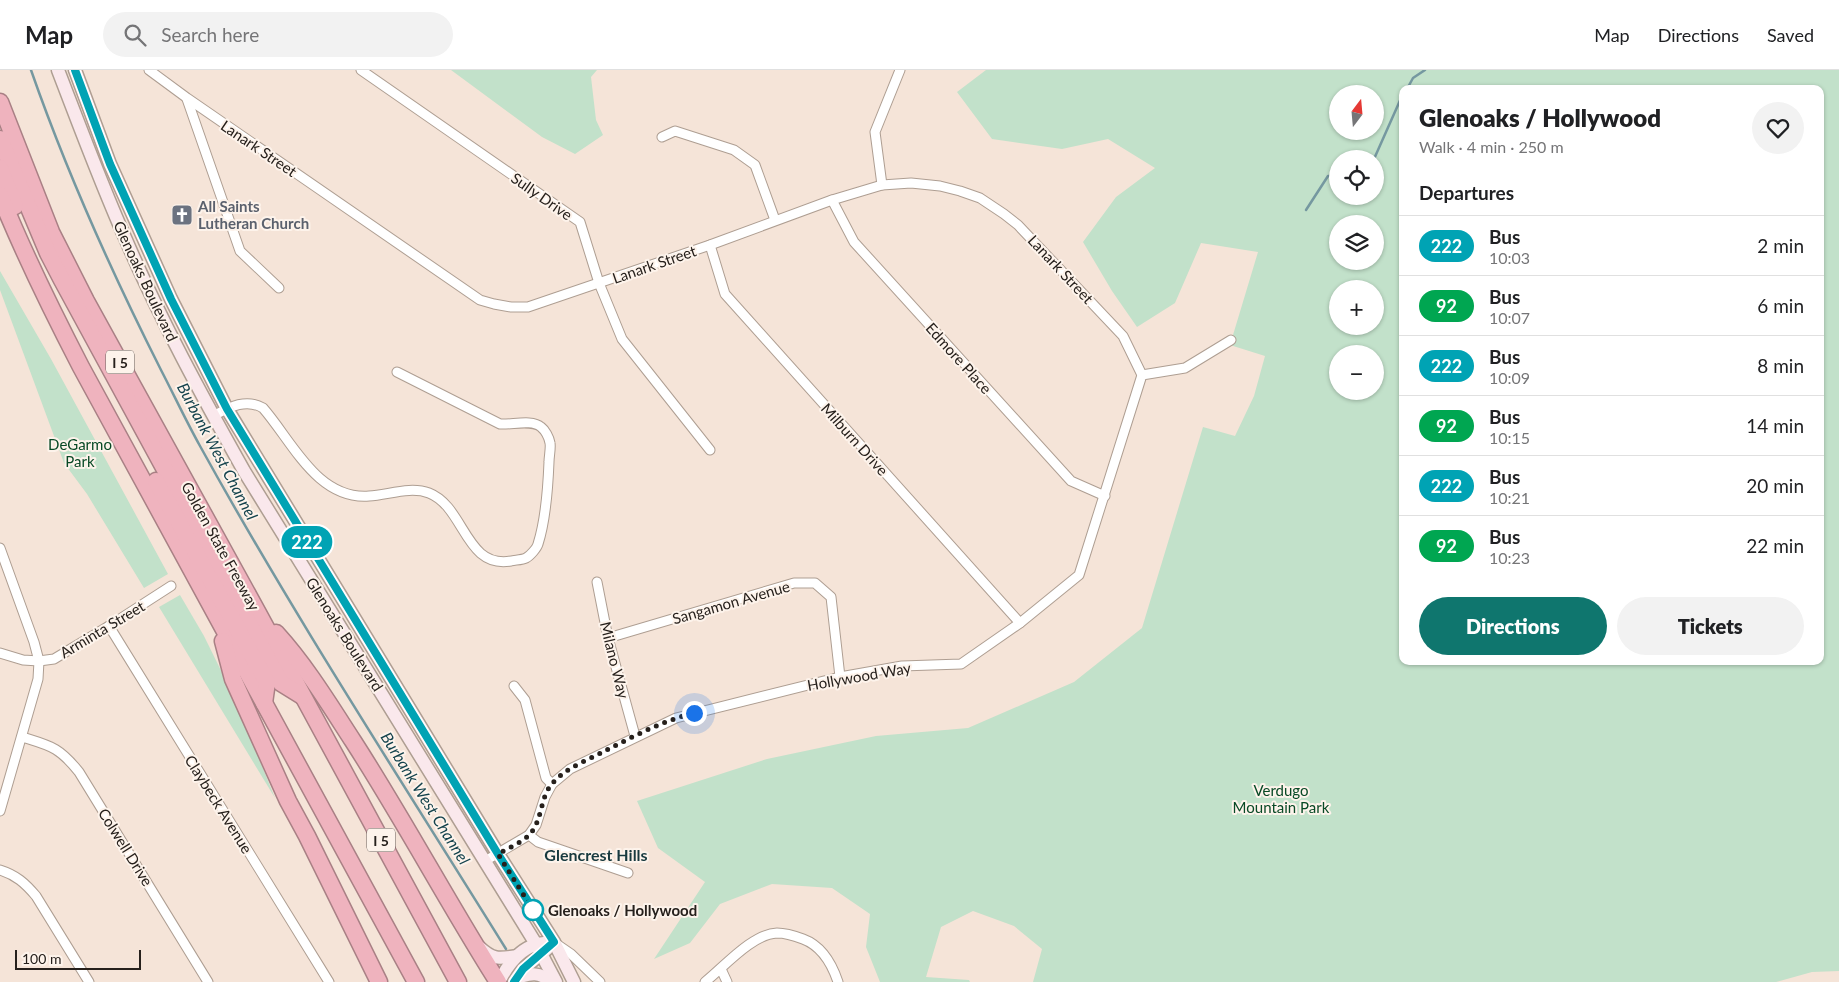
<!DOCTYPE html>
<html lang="en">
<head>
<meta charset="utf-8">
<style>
	body { margin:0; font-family:Lato,sans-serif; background:#f2f2f2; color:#202124; height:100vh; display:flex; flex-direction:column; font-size:19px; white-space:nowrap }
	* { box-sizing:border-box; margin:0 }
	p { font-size:16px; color:#757577 }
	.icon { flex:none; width:28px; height:28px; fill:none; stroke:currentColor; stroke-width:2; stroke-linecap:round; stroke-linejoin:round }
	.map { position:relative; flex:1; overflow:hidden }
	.details { position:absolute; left:1399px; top:15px; width:425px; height:580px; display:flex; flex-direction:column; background:#fff; border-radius:10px; box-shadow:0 1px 4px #0004 }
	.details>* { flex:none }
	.badge { padding:0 10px; border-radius:16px; font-size:18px; line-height:32px }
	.needle { width:32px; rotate:16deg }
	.tools { position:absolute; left:1329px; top:15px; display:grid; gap:10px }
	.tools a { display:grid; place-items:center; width:55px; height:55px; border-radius:50%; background:#fff; box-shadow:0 1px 4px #0004; font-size:25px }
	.scale { position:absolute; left:15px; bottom:12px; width:126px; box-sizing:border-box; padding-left:5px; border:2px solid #26201c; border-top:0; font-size:14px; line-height:18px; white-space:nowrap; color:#26201c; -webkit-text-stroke:4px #fdf3eb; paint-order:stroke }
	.you { position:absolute; width:25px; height:25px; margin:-12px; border:4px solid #fff; border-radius:50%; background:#1a73e8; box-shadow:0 0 0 8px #1a73e833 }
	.map>.badge { position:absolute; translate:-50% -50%; box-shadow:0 0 0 2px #fff }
	h2 { padding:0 20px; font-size:19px; line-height:45px }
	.round { display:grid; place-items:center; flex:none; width:52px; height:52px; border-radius:26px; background:#f2f2f2 }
	.overview { display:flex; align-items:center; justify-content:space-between; height:85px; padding:0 20px }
	h1 { font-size:24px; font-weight:800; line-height:38px }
	.action { display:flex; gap:10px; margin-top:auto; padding:10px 20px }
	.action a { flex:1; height:58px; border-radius:30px; background:#0f766e; color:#fff; font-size:20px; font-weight:800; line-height:58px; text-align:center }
	.action a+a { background:#f2f2f2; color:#202124 }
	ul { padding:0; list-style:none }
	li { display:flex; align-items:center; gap:15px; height:60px; padding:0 20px; border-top:1px solid #e0e0e0 }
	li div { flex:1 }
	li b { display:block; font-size:19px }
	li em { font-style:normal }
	li .badge { min-width:55px; font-weight:700; text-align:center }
	header { display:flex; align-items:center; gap:30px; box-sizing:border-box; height:70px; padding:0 25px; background:#fff; border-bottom:1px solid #e0e0e0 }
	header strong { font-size:24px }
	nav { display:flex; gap:28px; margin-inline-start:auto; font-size:18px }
	.search { width:350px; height:45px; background:#f2f2f2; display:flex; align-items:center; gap:12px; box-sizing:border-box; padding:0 18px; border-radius:28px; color:#757577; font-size:19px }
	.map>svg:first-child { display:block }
</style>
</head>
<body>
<header>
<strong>Map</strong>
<div class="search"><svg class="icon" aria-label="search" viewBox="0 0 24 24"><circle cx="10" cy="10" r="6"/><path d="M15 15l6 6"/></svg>Search here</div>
<nav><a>Map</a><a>Directions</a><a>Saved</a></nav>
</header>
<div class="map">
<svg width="1839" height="912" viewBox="0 0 1839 912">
	<rect width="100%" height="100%" fill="#f5e4d8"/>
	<!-- green -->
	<g fill="#c2e1ca" fill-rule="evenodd">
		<path d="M451,0h146l-6,7 5,43 7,15 -28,19 -33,-17z"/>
		<path d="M986,0h853v901l-27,1 -36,10h-743l9,-33 -28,-23 -41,-15 -32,16 -15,50 43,3 1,2h-90l-14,-35 4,-33 -38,-26 -60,-4 -52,20 -30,39 -36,16 51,-77 -47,-34 -21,-47 130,-42 109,-23 92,-8 106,-46 68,-54 61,-201 32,9 19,-40 11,-40 -35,-11 28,-93 -57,-9 -26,60 -38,24 -25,-36 -29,-49 33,-45 39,-29 -47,-29 -46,10 -70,-10 -35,-47zM1402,19h418v572h-418zM1338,24h37v37h-37zM1338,89h37v37h-37zM1338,154h37v37h-37zM1338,219h37v37h-37zM1338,284h37v37h-37z"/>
		<path d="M0,201l51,88 117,215 -24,14 -57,-94 -23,-31 -64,-173z"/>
		<path d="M180,525l24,41 31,63 40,99 -116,-191z"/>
	</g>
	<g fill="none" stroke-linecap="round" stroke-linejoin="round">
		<!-- stream -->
		<g stroke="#7598a0" stroke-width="2.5">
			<path d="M31,0c36,103 81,203 130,300 13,25 25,51 39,76 95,172 203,337 306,503"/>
			<path d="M1407,19l6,-11 12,-8"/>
			<path d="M1374,89l28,-63"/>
			<path d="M1306,140l22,-34h10"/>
		</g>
		<!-- street casing -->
		<g stroke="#ae9e92" stroke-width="11">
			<g id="street">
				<path d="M149,0l38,28 293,202 14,4 17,3h17l182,-62 122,-45 50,-15 29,-2 29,3 20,5 20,7 24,16 14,11 105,111 19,39"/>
				<path d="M361,0l219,152 19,61 23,56 88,111"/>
				<path d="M187,29l53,152 39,37"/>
				<path d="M662,67l13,-6 59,19 21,15 20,55"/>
				<path d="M882,115l-7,-53 25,-62"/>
				<path d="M832,130l22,42 217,239 34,15"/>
				<path d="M710,175l15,49 295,329"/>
				<path d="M213,346c17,-9 33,-18 50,-8 29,33 54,92 106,88 19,-1 41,-10 60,-3 36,14 36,76 82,68 4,-1 11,-1 15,-3 4,-2 11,-10 12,-14 8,-25 10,-57 11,-82 0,-6 2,-14 1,-19 -1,-6 -5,-13 -9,-16 -9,-8 -29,-2 -41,-3l-103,-52"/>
				<path d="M0,478l34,94 5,19 -1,18 -38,132"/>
				<path d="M597,512l11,56 27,98"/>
				<path d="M109,556l220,356"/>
				<path d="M608,568l186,-55h21l16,14 9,80"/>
				<path d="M0,583l23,7 16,1 15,-2 55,-33 62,-40"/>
				<path d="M514,616l11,14 21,78 6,6"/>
				<path d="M22,667c29,9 37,10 57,35l129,210"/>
				<path d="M529,765l9,7 90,31"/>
				<path d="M485,791l44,-26 7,-10 9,-28 7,-13 18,-15 106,-51 164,-41 62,-11 59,-2 59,-41 59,-48 63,-200 43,-7 46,-28"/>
				<path d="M0,800c16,5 25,13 36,26l53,86"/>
				<path d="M555,873l16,11 29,28"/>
				<path d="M721,899l6,13"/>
				<path d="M705,912c19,-15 47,-48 72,-49 9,0 18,3 26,6 19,7 29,25 35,43"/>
			</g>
		</g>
		<!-- secondary casing -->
		<g stroke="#ae9e92" stroke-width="15">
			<g id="secondary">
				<path d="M58,0c22,57 43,114 68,170 34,79 76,156 118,231l292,473 20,38"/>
				<path d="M75,0l35,94 61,135 56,110 271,445 56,88 20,40"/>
				<path d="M479,877c14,13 19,12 38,9"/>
				<path d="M517,908c14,-5 23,-6 34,4"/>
				<path d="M499,912c9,-18 23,-37 45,-39"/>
				<path d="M514,912l9,-13 24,-20"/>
			</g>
		</g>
		<!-- highway casing -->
		<g stroke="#a98085" stroke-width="19">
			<g id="highway">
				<path d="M0,32l51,130 35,69 172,312 200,369"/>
				<path d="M0,69l48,114 14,27 219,403 21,13"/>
				<path d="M0,98l15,38"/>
				<path d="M0,125c24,59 52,116 81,172l335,615"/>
				<path d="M156,411l111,201 -3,21"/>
				<path d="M276,563c30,33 53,71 77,108 51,79 95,162 145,241"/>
				<path d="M223,571l10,38 55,122 19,35 72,146"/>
			</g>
		</g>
		<!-- street -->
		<use href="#street" stroke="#fff" stroke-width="9"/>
		<!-- secondary -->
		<use href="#secondary" stroke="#fae8ec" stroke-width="12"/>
		<!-- highway -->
		<use href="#highway" stroke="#efb3be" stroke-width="16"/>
	</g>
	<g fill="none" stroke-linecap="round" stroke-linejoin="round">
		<!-- line casing -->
		<g stroke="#fff" stroke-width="11">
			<path id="line" d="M75,0l35,94 61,135 56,110 271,445 56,88 -31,27 -9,13"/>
		</g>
		<!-- line -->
		<use href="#line" stroke="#00a3b4" stroke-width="8"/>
		<!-- walk -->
		<path stroke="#26201c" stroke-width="5" stroke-dasharray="0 9" d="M533,840l-35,-56c10,-6 25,-12 32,-20 12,-13 10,-35 21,-49 13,-16 34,-24 52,-33 29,-15 59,-31 91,-39"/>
	</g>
	<!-- icons -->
	<defs>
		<g id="church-square" transform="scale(1.125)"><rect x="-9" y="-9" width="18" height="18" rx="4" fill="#6b7280" stroke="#fdf3eb"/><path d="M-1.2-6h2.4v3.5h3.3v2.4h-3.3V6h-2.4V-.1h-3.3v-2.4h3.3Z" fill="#fff"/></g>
	</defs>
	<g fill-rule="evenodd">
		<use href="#church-square" x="182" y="145"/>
	</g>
	<!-- markers -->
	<circle fill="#fff" stroke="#00a3b4" stroke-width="2.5" cx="533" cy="840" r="10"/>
	<g text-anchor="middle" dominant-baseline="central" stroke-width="4" stroke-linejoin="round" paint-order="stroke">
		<!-- shield labels -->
		<g fill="#fdf3eb" stroke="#665f5a" stroke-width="1">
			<rect x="106" y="280.5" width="28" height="23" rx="4"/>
			<rect x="367" y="758.5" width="28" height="23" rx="4"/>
		</g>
		<g font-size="14" font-weight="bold" fill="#26201c">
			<text x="120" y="292">I 5</text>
			<text x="381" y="770">I 5</text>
		</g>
		<!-- street labels -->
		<g font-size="15" fill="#26201c" stroke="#fdf3eb">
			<text transform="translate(259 78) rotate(34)">Lanark Street</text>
			<text transform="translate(542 126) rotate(35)">Sully Drive</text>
			<text transform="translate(654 194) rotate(-19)">Lanark Street</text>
			<text transform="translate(1061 199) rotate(47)">Lanark Street</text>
			<text transform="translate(146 211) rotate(65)">Glenoaks Boulevard</text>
			<text transform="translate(959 288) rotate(48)">Edmore Place</text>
			<text transform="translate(855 369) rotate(48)">Milburn Drive</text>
			<text transform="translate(221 476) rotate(61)">Golden State Freeway</text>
			<text transform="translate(731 532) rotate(-16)">Sangamon Avenue</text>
			<text transform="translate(102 559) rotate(-31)">Arminta Street</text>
			<text transform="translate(345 564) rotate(58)">Glenoaks Boulevard</text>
			<text transform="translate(615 590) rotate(76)">Milano Way</text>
			<text transform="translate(859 606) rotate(-10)">Hollywood Way</text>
			<text transform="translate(219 734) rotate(58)">Claybeck Avenue</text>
			<text transform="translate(126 777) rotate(58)">Colwell Drive</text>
		</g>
		<!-- worship labels -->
		<g font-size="15" font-weight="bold" fill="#5b616d" stroke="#fdf3eb" text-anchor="start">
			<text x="198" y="136">All Saints<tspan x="198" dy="17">Lutheran Church</tspan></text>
		</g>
		<!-- park labels -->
		<g font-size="15" fill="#084925" stroke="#fdf3eb">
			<text x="80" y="374">DeGarmo<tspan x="80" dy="17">Park</tspan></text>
			<text x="1281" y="720">Verdugo<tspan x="1281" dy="17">Mountain Park</tspan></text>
		</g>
		<!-- stop labels -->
		<g font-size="15" font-weight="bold" fill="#26201c" stroke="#fdf3eb" text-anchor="start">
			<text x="548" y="840">Glenoaks / Hollywood</text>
		</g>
		<!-- water labels -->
		<g font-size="16" font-style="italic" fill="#13424c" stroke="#fdf3eb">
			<text transform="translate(218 381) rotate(62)">Burbank West Channel</text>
			<text transform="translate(426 728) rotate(58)">Burbank West Channel</text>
		</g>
		<!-- neighbourhood labels -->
		<g font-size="16" font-weight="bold" fill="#183a3f" stroke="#fdf3eb">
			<text x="596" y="784">Glencrest Hills</text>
		</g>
	</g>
</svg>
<div class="tools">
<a><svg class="needle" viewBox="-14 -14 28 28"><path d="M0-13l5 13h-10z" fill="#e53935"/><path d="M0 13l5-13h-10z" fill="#757577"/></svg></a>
<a><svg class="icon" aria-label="locate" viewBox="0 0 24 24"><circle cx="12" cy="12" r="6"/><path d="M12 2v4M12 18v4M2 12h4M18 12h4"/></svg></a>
<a><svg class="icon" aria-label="layers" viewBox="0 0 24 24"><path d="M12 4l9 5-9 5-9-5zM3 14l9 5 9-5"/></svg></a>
<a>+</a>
<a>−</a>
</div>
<div class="scale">100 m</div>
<div class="you" style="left:694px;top:643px"></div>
<b class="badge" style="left:307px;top:472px;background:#00a3b4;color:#fff">222</b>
<section class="details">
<div class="overview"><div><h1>Glenoaks / Hollywood</h1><p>Walk · 4 min · 250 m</p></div><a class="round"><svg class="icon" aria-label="heart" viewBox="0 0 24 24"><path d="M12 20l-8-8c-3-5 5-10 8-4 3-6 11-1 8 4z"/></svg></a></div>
<h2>Departures</h2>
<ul>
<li><span class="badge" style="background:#00a3b4;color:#fff">222</span><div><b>Bus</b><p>10:03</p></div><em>2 min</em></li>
<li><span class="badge" style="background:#00a651;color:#fff">92</span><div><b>Bus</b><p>10:07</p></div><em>6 min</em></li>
<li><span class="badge" style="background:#00a3b4;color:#fff">222</span><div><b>Bus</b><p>10:09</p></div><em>8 min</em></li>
<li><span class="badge" style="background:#00a651;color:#fff">92</span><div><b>Bus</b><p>10:15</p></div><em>14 min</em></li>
<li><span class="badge" style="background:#00a3b4;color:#fff">222</span><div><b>Bus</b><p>10:21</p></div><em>20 min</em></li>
<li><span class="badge" style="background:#00a651;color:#fff">92</span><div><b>Bus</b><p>10:23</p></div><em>22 min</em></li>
</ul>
<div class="action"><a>Directions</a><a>Tickets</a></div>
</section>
</div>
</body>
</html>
